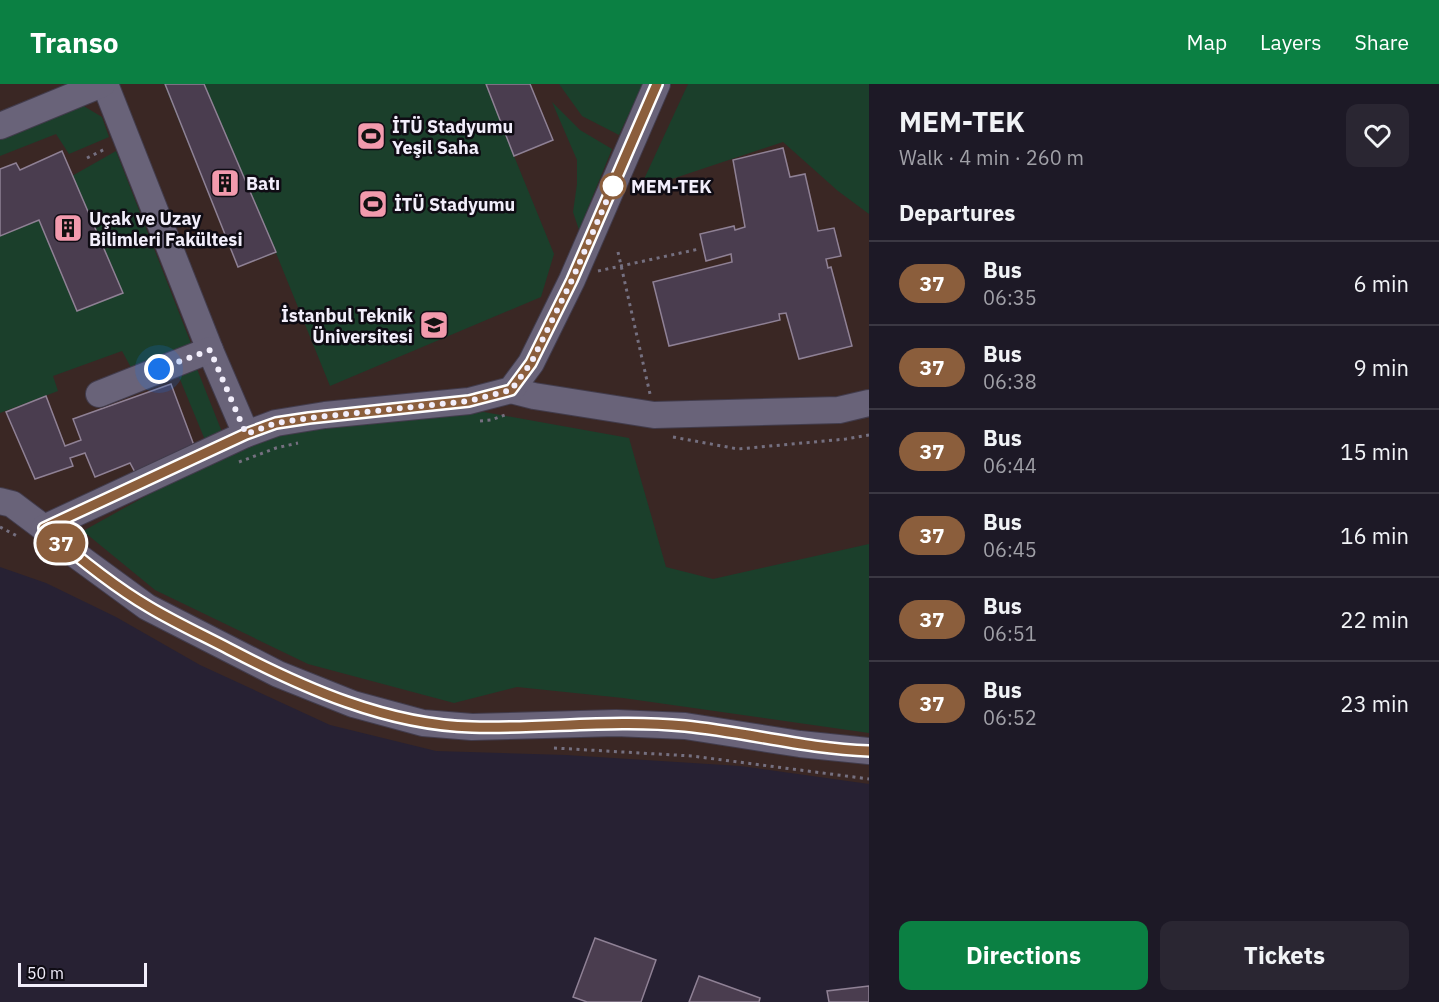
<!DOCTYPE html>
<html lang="en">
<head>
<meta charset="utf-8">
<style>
	body { margin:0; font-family:"IBM Plex Sans",sans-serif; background:#2a2632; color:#f1f3f6; height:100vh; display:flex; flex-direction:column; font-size:22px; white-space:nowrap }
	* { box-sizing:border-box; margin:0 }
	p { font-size:20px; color:#a0a0a7 }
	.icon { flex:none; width:33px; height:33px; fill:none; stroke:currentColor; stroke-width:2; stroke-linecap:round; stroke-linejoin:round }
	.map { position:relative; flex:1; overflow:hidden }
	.panel { display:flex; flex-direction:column; background:#1d1926; width:570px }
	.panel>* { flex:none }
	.badge { padding:0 12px; border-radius:20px; font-size:21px; line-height:39px }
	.scale { position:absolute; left:18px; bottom:15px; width:129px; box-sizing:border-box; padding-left:6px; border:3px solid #f2eefb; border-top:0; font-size:16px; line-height:21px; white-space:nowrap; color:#f2eefb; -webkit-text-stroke:4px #0f0c14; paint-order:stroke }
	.you { position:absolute; width:30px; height:30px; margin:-15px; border:4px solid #fff; border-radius:50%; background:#1a73e8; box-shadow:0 0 0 9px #1a73e833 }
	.map>.badge { position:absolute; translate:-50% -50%; box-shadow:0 0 0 3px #fff }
	h2 { padding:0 30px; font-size:22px; line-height:54px }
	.round { display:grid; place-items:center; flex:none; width:63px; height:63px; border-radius:12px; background:#2a2632 }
	.head { display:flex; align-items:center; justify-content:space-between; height:102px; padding:0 30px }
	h1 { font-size:28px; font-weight:700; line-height:45px }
	.primary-button { display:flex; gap:12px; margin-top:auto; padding:12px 30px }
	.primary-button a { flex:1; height:69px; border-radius:12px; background:#0b8043; color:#fff; font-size:24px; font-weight:700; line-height:69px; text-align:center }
	.primary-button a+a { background:#2a2632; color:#f1f3f6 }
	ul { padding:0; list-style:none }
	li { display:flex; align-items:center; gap:18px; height:84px; padding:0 30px; border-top:2px solid #3b3843 }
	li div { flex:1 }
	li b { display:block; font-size:22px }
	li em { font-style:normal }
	li .badge { min-width:66px; font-weight:700; text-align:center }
	header { display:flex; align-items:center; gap:36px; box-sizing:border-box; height:84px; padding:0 30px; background:#0b8043; color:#fff }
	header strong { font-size:28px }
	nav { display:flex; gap:33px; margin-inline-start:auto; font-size:21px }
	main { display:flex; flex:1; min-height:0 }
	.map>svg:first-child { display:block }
</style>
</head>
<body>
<header>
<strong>Transo</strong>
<nav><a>Map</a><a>Layers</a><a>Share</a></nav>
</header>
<main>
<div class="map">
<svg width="869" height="918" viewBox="0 0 869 918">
	<rect width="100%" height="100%" fill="#272133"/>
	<!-- education -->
	<path fill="#3a2724" d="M0,0h869v700l-129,-18 -174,-11 -130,-4 -106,-26 -130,-60 -84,-48 -70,-34 -46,-16z"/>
	<!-- green -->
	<g fill="#1b3f2b">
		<path d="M164,0h366l23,56 -39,16 40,98 -13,43 -211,89 -54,-133 -38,14z"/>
		<path d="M559,0h84l-24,51 -37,-19z"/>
		<path d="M688,0h181v130l-31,-23 -55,-49 -144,48z"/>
		<path d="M552,18l28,28 32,19 -33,81 -6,-18 4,-28v-24z"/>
		<path d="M82,21l20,12 7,20 -40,17 -13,-20 -56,22v-19z"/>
		<path d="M116,67l76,195 -58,27 -12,-22 -69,25 5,15 -58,22v-177l39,-16 38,90 46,-17 -51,-117z"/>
		<path d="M197,285l25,63 -17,8 -26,-63z"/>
		<path d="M484,328l145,26 37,129 47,12 156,-35v189l-246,-35 -106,-11 -63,16 -146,-39 -153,-74 -72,-59 169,-94 78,-12z"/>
	</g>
	<!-- building -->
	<g fill="#4a3d4f" stroke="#8f8195" stroke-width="1.5">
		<path d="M165,0h39l72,168 -38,15z"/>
		<path d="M486,0h44l23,56 -39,16z"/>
		<path d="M783,64l7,29 15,-3 13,57 16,-3 7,28 -15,3 2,9 3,-1 21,79 -53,13 -13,-46 -7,1 1,6 -111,26 -16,-64 79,-20 -1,-8 -25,7 -6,-27 34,-8 1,4 10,-3 -12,-67z"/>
		<path d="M62,67l61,142 -46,18 -38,-91 -39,16v-67l16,-6 4,7z"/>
		<path d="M171,300l24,64 -59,26 -6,-11 -35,14 -10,-24 -15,5 3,8 -38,13 -29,-67 40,-16 19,50 16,-6 -8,-21z"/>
		<path d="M595,854l61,22 -15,42h-54l-14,-5z"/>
		<path d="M699,892l61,22 -1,4h-70z"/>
		<path d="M869,902v16h-40l-2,-11z"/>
	</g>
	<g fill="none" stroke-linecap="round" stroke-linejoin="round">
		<!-- minor casing -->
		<g stroke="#423c4c" stroke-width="28">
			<g id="minor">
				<path d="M105,0l105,266 36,84"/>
				<path d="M0,42l102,-42"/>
				<path d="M511,306l23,6 120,19 185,-5 30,-7"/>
				<path d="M99,310l111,-44"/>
				<path d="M0,417l12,3 32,24 21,19 82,60 131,67 75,30 70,19 49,4 144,-4 69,3 115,18 69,7"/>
				<path d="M44,444l202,-94 30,-11 49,-8 144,-14 42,-11 20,-27 41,-83 85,-196"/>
			</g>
		</g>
		<!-- path -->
		<g stroke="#757080" stroke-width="3" stroke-dasharray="3 4.5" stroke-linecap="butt">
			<path d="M87,74l20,-10"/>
			<path d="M618,168l32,142"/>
			<path d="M598,187l101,-22"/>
			<path d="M480,337l11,-1 14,-5"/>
			<path d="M673,353l65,12 108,-10 23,-4"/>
			<path d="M239,378l37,-14 22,-5"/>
			<path d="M0,443l17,9"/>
			<path d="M554,664l138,8 177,23"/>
		</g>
		<!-- minor -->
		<use href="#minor" stroke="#696379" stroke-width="26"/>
	</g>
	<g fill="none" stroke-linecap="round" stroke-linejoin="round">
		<!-- line casing -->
		<g stroke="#fff" stroke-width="14">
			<path id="line" d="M657,0l-85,196 -41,83 -20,27 -42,11 -160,17 -33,5 -30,11 -202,94c31,27 69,58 105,79 25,15 53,28 80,42 75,39 158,76 243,78 71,2 142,-8 213,-1 61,6 122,23 184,25"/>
		</g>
		<!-- line -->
		<use href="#line" stroke="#8b5e3c" stroke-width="9"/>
		<!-- walk -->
		<path stroke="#f2eefb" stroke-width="6" stroke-dasharray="0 10.8" d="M159,285l51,-19 36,84 30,-11 33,-5 160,-17 42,-11 20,-27 41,-83 45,-103 -4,9"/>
	</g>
	<!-- icons -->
	<defs>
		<g id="stadium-square" transform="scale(1.5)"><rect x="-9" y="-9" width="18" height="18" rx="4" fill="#f29aad" stroke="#0f0c14"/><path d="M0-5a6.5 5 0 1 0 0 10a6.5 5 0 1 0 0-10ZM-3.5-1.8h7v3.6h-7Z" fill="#111"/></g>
		<g id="building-square" transform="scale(1.5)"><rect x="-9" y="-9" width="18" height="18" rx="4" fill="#f29aad" stroke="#0f0c14"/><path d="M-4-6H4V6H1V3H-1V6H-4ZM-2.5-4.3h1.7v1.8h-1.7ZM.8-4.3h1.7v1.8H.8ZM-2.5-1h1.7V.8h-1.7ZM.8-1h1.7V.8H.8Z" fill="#111"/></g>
		<g id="university-square" transform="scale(1.5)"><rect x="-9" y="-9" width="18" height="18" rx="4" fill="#f29aad" stroke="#0f0c14"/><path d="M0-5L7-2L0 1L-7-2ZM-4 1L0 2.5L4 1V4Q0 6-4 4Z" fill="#111"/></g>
	</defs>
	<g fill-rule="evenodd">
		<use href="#stadium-square" x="371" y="52"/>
		<use href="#building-square" x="225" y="99"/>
		<use href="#stadium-square" x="373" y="120"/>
		<use href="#building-square" x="68" y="144"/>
		<use href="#university-square" x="434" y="241"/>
	</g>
	<!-- markers -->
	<circle fill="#fff" stroke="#8b5e3c" stroke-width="3" cx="613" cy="102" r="12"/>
	<g text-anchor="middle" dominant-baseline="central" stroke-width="5" stroke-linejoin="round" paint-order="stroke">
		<!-- poi labels -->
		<g font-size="18" font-weight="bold" fill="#f2eefb" stroke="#0f0c14" text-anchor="start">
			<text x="392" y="42">İTÜ Stadyumu<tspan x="392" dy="21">Yeşil Saha</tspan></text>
			<text x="246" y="99">Batı</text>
			<text x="394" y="120">İTÜ Stadyumu</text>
			<text x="89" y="134">Uçak ve Uzay<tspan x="89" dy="21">Bilimleri Fakültesi</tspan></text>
			<text x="413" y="231" text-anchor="end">İstanbul Teknik<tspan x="413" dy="21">Üniversitesi</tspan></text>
		</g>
		<!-- stop labels -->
		<g font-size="18" font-weight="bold" fill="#f2eefb" stroke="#0f0c14" text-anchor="start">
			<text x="631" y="102">MEM-TEK</text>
		</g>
	</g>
</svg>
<div class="scale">50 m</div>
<div class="you" style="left:159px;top:285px"></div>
<b class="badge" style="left:61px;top:459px;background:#8b5e3c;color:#fff">37</b>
</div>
<section class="panel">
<div class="head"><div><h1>MEM-TEK</h1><p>Walk · 4 min · 260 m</p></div><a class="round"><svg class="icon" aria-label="heart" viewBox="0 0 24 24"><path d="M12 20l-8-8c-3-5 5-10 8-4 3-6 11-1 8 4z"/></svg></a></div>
<h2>Departures</h2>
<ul>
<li><span class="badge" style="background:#8b5e3c;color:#fff">37</span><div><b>Bus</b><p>06:35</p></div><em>6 min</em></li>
<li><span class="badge" style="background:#8b5e3c;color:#fff">37</span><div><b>Bus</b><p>06:38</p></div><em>9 min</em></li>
<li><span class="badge" style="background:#8b5e3c;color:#fff">37</span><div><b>Bus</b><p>06:44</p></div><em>15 min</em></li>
<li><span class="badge" style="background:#8b5e3c;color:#fff">37</span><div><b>Bus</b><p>06:45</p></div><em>16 min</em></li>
<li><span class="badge" style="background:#8b5e3c;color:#fff">37</span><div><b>Bus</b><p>06:51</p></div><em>22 min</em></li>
<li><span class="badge" style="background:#8b5e3c;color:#fff">37</span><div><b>Bus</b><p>06:52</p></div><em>23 min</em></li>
</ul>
<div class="primary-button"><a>Directions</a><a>Tickets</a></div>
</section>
</main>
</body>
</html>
